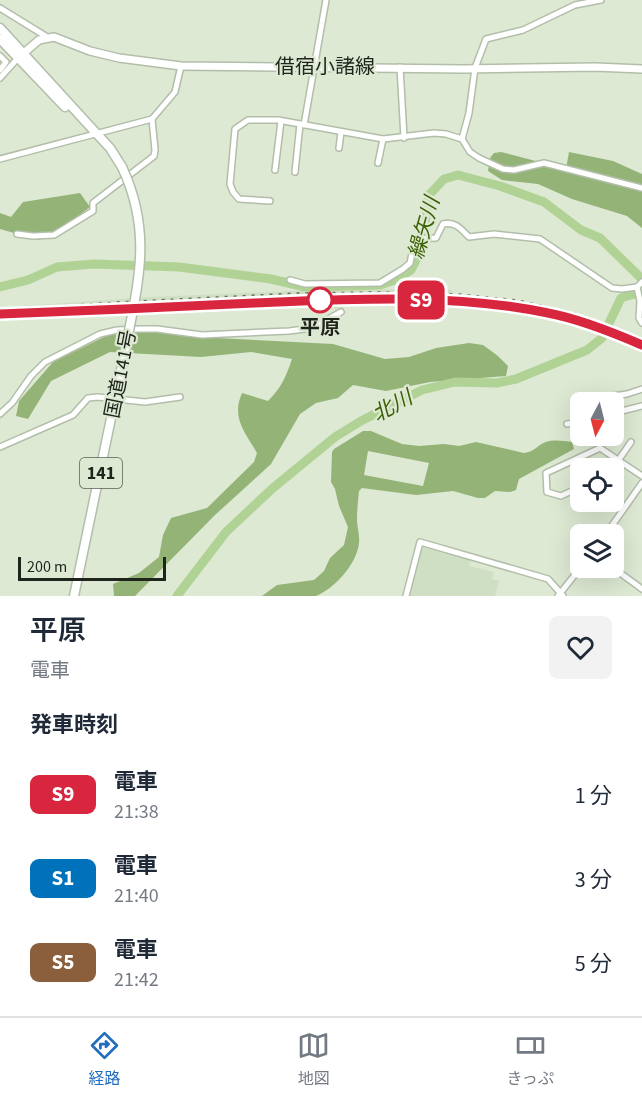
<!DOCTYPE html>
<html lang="ja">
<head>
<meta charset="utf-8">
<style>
	body { margin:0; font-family:"Source Sans 3","Noto Sans JP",sans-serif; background:#f2f2f3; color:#1f2937; height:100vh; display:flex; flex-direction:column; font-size:22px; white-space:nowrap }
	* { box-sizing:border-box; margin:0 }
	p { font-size:20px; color:#747a83 }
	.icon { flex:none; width:33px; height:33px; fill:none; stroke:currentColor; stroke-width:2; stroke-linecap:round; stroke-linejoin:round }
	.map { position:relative; height:596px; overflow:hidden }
	.details { display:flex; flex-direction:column; background:#fff; flex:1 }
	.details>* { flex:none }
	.badge { padding:0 12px; border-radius:9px; font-size:21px; line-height:39px }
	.needle { width:39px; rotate:187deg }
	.controls { position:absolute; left:570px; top:392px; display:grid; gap:12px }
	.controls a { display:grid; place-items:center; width:54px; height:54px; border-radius:9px; background:#fff; box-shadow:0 6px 24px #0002; font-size:30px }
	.scale { position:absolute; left:18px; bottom:15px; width:148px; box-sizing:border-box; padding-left:6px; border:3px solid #1f241c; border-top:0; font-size:16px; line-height:21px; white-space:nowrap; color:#1f241c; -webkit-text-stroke:4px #dde9d3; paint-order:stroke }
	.map>.badge { position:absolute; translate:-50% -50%; box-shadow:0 0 0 3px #fff }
	h2 { padding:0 30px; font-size:22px; line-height:54px }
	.round { display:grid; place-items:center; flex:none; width:63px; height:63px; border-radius:9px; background:#f2f2f3 }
	.overview { display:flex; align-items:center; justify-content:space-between; height:102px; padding:0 30px }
	h1 { font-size:28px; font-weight:600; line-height:45px }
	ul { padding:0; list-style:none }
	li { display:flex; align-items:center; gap:18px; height:84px; padding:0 30px }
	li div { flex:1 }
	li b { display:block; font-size:22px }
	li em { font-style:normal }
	li .badge { min-width:66px; font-weight:700; text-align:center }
	.tab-bar { display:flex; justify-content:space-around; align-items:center; height:84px; border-top:2px solid #e0e1e3; background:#fff; font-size:16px; color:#747a83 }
	.tab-bar a { display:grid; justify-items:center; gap:3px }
	.tab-bar .on { color:#206ebd }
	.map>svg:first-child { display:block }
</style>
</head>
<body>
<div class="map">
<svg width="642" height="596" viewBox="0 0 642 596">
	<rect width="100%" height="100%" fill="#dde9d3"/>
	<!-- built -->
	<g fill="#cfdfc4">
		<path d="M340,289l112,1 -2,15 -73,-4 -27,2 -8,6 -7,1 -1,-4h-18l-12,-2 -283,11v-9l130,-9z"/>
		<path d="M421,547l50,13 -2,6 25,6 -2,7 7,2 -4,15h-87z"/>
	</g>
	<!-- forest -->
	<g fill="#93b377" fill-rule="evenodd">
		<path d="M501,152l65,17 3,-17 44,9 29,13v54l-15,-12 -55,-17 -34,-15 -36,-4 -14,-9 2,-13 4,-5z"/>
		<path d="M80,193l10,14 -24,18 -27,15 -39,-11v-16l11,4 12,-15z"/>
		<path d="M155,332l62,6 116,6 52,15 24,-2 27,-9 33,-5 14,2 15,11 10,10 -2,10 -76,6 -44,9 -33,-6 -15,13 -22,5 -16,11 -29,50 -56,51 -80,81h-21l-1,-12 26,-11 20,-16 4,-22 8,-17 36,-10 47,-46 3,-9c-12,-21 -26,-35 -15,-60l26,8c13,-13 18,-24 24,-42l-41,-7 -50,5 -91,-5 -59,29 -23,38 -12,-3 3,-15 34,-39 55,-27z"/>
		<path d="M363,431h8l31,13 17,2 25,-2 15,2 17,-4 48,11c11,-1 13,-8 22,-11 8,-3 18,-1 26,0l2,7 -55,30 -3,11 -6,2 -15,-1 -10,7h-7l-25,-7 -37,4 -54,-7 -3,3c-1,10 -2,19 -2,29 0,7 3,16 2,23 -2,21 -25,46 -43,53h-54l15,-11 37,-5 10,-9 6,-13 14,-13 4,-18 -9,-21 -4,-17 -4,-7 1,-30 2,-3zM368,451l61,12 -6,23 -59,-11z"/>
	</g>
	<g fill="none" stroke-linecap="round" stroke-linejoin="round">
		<!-- river -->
		<g stroke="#b1d295" stroke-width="9">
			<path d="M0,287l28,-7 29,-13 37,-3 85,3 92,12 34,8 75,-2 15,-5 16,-10 10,-19 8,-56 15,-16 14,-4 42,11 44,16 37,28 19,8 42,41"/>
			<path d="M177,596l49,-64 47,-44 62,-51 26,-16 61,-31 33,-8 42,1 19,-4 71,-29 15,-12 19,-40 13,-4 8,2"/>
		</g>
		<!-- minor casing -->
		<g stroke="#b3beaa" stroke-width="8">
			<g id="minor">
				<path d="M0,8l47,29"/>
				<path d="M0,56l6,6 -6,8"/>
				<path d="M400,67l4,71"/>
				<path d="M0,78l18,-20"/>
				<path d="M304,125l22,-125"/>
				<path d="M462,139l7,-26 6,-45 11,-29 37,-9 52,-25 26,-5"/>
				<path d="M339,148l2,-16"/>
				<path d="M0,159l152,-40 23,-27 6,-26"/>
				<path d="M378,163l5,-24"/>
				<path d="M275,170l6,-49"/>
				<path d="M295,172l5,-48"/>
				<path d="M270,201l-31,-2 -6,-7 -3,-8 5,-55 13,-9h30l105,19 51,-6 12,1 16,5 8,13 9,6 24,11 11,1 30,-7 98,25"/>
				<path d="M17,234l16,2 21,-1 39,-24v-8l61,-47 1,-6 -3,-31"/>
				<path d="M290,280l15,4 75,-1 23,-14 7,-6 5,-24 21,-1 7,-14c12,-3 18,5 26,13l25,-3 46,5 72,49 10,1 15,-2"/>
				<path d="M642,282l-5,5 3,14 -1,17 3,5"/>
				<path d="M606,397l21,-3 15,-5"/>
				<path d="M614,413l28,-7"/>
				<path d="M0,414l12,-11 19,-27 14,-14 55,-28 17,-4 22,-1h18l45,6 87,-4 23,-3 29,-16"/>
				<path d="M567,424l7,-1 6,-5"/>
				<path d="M0,447l73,-32 15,-17 10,-1 47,5 35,-5"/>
				<path d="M613,468l18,-26"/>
				<path d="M580,487l-19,9 -14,-4 -1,-19 54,-25 42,28"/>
				<path d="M606,534l36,-51"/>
				<path d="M612,567l30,22"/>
				<path d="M406,596l14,-54 128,37 15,17"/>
				<path d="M558,596l23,-29"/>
			</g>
		</g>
		<!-- secondary casing -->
		<g stroke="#b3beaa" stroke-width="10">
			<path id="secondary" d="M19,57l20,-17 15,-3 36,14 29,7 62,8 283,3 131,-2 47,2"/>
		</g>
		<!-- trunk casing -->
		<g stroke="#b3beaa" stroke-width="11">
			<g id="trunk">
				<path d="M0,28l96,105 14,15 12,19"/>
				<path d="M0,39l65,68"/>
				<path d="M74,596l51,-245"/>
			</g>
		</g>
		<!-- minor -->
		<use href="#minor" stroke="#fff" stroke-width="5"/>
		<!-- secondary -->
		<use href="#secondary" stroke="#fff" stroke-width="7"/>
		<!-- trunk -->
		<use href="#trunk" stroke="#fff" stroke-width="8"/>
		<!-- rail -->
		<path stroke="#666e61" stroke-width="1.5" stroke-dasharray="3 6" stroke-linecap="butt" d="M0,310l117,-8 179,-9 81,-1 81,2 60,6 56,13 68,27"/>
		<!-- trunk-bridge casing -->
		<g stroke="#b3beaa" stroke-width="11" stroke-linecap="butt">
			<path id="trunk-bridge" d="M122,167c31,66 16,116 3,184"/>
		</g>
		<!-- trunk-bridge -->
		<use href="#trunk-bridge" stroke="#fff" stroke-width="8"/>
	</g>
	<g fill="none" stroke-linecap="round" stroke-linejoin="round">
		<!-- line casing -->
		<g stroke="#fff" stroke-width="14">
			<path id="line" d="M0,314c85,-3 169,-7 254,-11 96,-4 199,-10 294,10 32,6 64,19 94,32"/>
		</g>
		<!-- line -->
		<use href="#line" stroke="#d7263d" stroke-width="9"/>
	</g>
	<!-- markers -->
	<circle fill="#fff" stroke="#d7263d" stroke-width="3" cx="320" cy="300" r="12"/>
	<g text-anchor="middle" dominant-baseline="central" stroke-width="4.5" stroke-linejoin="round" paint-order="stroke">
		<!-- shield labels -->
		<rect fill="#dde9d3" stroke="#585f53" stroke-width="1.5" x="80" y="458" width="42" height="30" rx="4.5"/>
		<g font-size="18" font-weight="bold" fill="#1f241c">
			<text x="101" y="473">141</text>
		</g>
		<!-- street labels -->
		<g font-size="20" fill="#1f241c" stroke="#dde9d3">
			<text x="325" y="67">借宿小諸線</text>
			<text transform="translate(121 374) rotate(-79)">国道141号</text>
		</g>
		<!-- stop labels -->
		<g font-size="20" font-weight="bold" fill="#1f241c" stroke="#dde9d3">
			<text x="320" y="328">平原</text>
		</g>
		<!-- water labels -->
		<g font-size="21" font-style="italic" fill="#3d6205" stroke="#dde9d3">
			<text transform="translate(424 228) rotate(-74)">繰矢川</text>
			<text transform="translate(392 406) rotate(-29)">北川</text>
		</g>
	</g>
</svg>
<div class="controls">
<a><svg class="needle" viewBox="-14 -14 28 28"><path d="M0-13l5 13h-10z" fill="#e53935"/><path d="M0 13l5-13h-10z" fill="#747a83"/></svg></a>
<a><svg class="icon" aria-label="locate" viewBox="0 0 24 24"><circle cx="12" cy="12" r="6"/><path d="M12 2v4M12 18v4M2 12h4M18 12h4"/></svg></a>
<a><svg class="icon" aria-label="layers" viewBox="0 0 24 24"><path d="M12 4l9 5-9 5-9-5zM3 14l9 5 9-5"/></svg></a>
</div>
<div class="scale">200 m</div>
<b class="badge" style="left:421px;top:300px;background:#d7263d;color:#fff">S9</b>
</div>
<section class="details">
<div class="overview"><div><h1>平原</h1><p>電車</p></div><a class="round"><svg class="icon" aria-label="heart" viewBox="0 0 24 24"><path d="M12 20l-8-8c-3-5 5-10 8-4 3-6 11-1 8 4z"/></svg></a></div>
<h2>発車時刻</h2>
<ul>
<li><span class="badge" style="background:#d7263d;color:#fff">S9</span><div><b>電車</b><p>21:38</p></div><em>1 分</em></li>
<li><span class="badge" style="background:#0072bc;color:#fff">S1</span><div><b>電車</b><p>21:40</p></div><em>3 分</em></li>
<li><span class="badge" style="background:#8b5e3c;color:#fff">S5</span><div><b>電車</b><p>21:42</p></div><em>5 分</em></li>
</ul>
</section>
<nav class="tab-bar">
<a class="on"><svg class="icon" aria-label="directions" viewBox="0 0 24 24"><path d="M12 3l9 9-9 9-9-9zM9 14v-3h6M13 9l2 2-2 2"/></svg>経路</a>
<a><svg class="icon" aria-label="map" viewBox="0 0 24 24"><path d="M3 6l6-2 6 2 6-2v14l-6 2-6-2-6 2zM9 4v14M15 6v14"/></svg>地図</a>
<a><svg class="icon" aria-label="tickets" viewBox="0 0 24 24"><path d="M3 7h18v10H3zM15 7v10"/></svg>きっぷ</a>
</nav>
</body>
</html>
